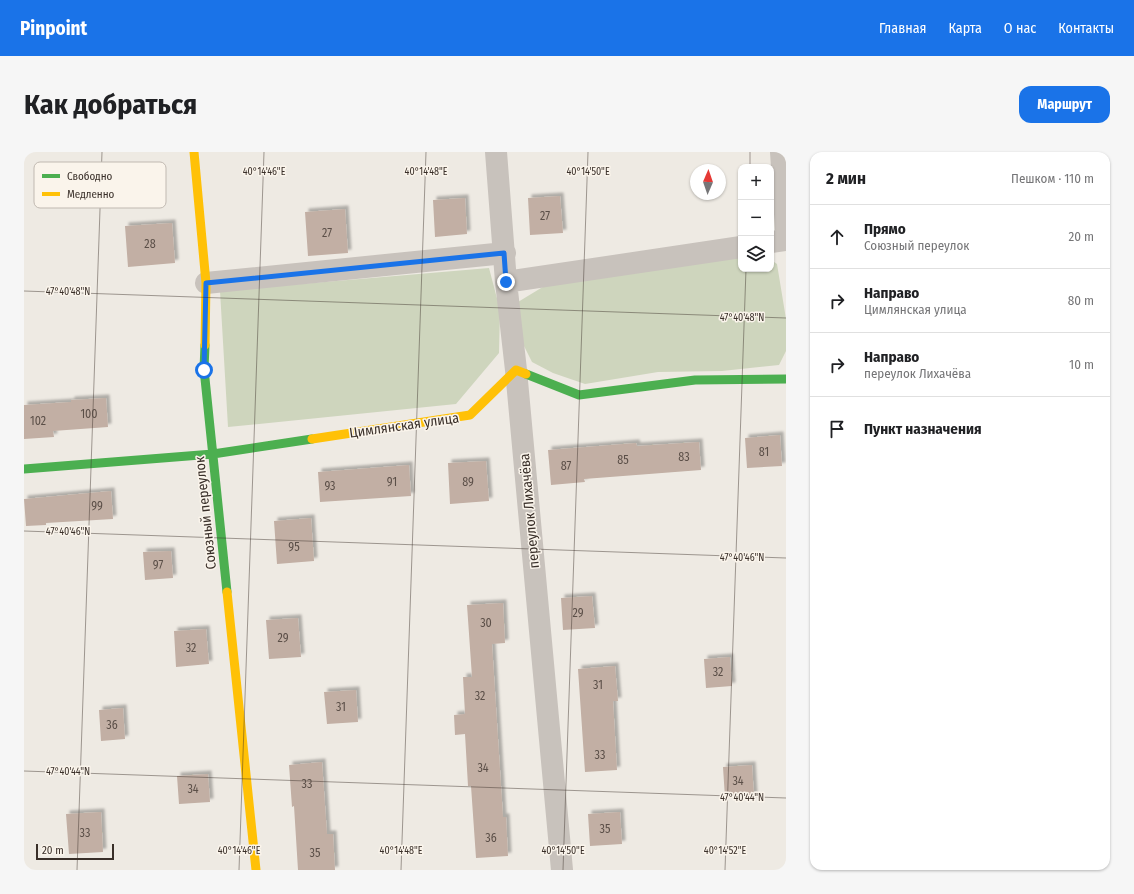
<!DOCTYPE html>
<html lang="ru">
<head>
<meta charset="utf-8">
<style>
  :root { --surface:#fff; --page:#f6f6f6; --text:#202124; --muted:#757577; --line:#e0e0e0; --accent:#1a73e8 }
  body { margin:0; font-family:"Fira Sans Condensed",sans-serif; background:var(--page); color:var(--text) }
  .controls { position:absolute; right:12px; top:12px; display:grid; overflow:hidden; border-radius:8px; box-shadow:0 1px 3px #0004 }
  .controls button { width:36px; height:36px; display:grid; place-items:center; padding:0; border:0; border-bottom:1px solid var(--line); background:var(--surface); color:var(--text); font:20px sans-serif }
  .compass { position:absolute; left:666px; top:12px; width:36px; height:36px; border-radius:50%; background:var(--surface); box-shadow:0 1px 3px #0004; rotate:2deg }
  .scale { position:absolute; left:12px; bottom:10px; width:78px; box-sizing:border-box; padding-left:4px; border:2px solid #392f29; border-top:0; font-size:11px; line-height:14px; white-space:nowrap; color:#392f29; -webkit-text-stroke:3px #faf4eb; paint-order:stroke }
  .stop { position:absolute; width:12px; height:12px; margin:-9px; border:3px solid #1a73e8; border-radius:50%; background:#fff }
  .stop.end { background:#1a73e8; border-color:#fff; box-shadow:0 1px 4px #0008 }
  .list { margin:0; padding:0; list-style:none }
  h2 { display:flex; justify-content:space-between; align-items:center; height:52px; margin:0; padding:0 16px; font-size:17px }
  h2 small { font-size:13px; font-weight:400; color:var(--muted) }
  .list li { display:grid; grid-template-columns:26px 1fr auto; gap:12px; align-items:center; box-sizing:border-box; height:64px; padding:0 16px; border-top:1px solid var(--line) }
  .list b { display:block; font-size:15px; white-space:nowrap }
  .list p { margin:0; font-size:13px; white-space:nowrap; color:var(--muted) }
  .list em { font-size:13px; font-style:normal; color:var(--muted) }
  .icon { flex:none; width:22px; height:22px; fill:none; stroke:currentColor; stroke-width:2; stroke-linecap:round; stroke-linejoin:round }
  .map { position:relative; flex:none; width:762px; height:718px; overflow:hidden; border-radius:12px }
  header { display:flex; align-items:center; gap:24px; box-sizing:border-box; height:56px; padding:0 20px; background:var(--accent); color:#fff }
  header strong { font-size:19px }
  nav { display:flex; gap:22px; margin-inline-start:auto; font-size:14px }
  .intro { display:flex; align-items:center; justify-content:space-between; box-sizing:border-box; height:96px; padding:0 24px }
  h1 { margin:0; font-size:28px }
  .button { padding:10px 18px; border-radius:12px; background:var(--accent); color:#fff; font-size:14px; font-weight:700 }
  main { display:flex; gap:24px; padding:0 24px }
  aside { flex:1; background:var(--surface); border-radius:12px; box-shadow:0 1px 3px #0004 }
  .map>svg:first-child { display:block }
  .green { fill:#ced5bd }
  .building { fill:#c2afa4; filter:url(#shadow) }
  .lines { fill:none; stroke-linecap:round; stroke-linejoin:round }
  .street { stroke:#c8c2bc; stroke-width:22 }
  .fast { stroke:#4caf50; stroke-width:9 }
  .slow { stroke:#ffc107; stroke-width:9 }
  .route { stroke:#1a73e8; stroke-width:5 }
  .ticks { fill:none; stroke:#392f29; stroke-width:1; stroke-opacity:0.45 }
  .labels { text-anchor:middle; stroke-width:3; stroke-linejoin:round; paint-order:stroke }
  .number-label { font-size:12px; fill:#5b4f48 }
  .street-label { font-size:14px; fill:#392f29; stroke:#faf4eb }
  .key { fill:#faf4eb; stroke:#c0b9b1; stroke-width:1 }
  .key-label { font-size:11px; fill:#392f29 }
  .ticks-label { font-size:10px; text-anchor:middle; fill:#392f29; stroke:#faf4eb; stroke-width:3; stroke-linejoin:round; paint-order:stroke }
</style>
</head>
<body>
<header>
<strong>Pinpoint</strong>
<nav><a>Главная</a><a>Карта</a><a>О нас</a><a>Контакты</a></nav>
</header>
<div class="intro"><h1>Как добраться</h1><a class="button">Маршрут</a></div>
<main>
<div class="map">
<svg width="762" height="718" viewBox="0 0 762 718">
  <defs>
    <filter id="shadow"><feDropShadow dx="3.5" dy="-3.5" stdDeviation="1" flood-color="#0004"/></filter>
  </defs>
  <rect width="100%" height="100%" fill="#eeeae3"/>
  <path class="green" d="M717 105V117H747V108L753 112 762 167V199L755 213 698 219 634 220 561 232 529 221 508 210 498 190 494 150 522 133Z
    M465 116 476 158 475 201 432 252 204 275 196 139Z"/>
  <path class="building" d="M536 44 539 81 506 83 504 46Z
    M441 46 443 82 411 85 409 48Z
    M321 57 324 101 284 104 281 60Z
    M148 71 151 111 104 115 101 74Z
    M82 246 84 275 29 279 30 285 0 287V253L47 250V248Z
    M756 283 758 314 723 316 721 286Z
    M675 290 677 318 560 327 561 330 527 333 524 298 612 291 613 294Z
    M462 309 465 349 426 352 424 311Z
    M385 313 387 344 296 350 294 320Z
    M87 339 89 367 22 371V373L2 374 0 347Z
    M287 366 290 409 253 412 250 369Z
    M147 399 149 426 121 428 119 400Z
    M568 444 571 476 539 478 537 446Z
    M479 451 481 491 468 492 479 665H482L484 704 452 706 447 634H444L441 582 431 583 430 563 441 562 439 525H448L443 453Z
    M274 466 277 505 245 507 242 468Z
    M182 477 185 512 152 515 150 479Z
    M706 505 708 534 682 536 680 507Z
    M591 514 594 549H589L593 618 561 620 554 517Z
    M332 538 334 570 303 572 300 540Z
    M99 556 101 587 77 589 75 558Z
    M298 610 303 682H309L311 718H274L270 654 268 655 265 613Z
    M728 613 730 644 701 646 699 615Z
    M184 622 186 650 155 652 153 624Z
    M77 660 79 700 45 702 42 662Z
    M596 660 598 692 566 694 564 662Z"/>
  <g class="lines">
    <path class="street" d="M472 0 482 130 492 218 538 718
      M757 0 762 77
      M747 90 762 88
      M482 130 717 95
      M182 131 481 101"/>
    <path class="fast" d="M181 193 180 217 203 440
      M502 222 555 243 671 228 762 227
      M0 317 189 302 288 287"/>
    <path class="slow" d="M170 0 182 131 181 193
      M288 287 446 263 492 218 502 222
      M203 440 232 718"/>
  </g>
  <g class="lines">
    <path class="route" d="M180 218 182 131 480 101 482 130"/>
  </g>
  <path class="ticks" d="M726 15V0M0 139 762 166M0 379 762 406M0 619 762 646M53 718 78 0M215 718 240 0M377 718 402 0M539 718 564 0M701 718 722 117"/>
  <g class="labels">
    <g class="number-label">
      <text x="521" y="68">27</text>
      <text x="303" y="85">27</text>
      <text x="126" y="96">28</text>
      <text x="65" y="266">100</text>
      <text x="14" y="273">102</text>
      <text x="740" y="304">81</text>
      <text x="660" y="309">83</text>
      <text x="599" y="312">85</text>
      <text x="542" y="318">87</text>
      <text x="368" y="334">91</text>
      <text x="444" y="334">89</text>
      <text x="306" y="338">93</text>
      <text x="73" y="358">99</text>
      <text x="270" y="399">95</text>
      <text x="134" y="417">97</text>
      <text x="554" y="465">29</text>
      <text x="462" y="475">30</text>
      <text x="259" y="490">29</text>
      <text x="167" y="500">32</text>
      <text x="694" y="524">32</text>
      <text x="574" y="537">31</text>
      <text x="456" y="548">32</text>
      <text x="317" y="559">31</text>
      <text x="88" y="577">36</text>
      <text x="576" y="607">33</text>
      <text x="459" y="620">34</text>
      <text x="714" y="633">34</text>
      <text x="283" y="636">33</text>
      <text x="169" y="641">34</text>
      <text x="581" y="681">35</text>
      <text x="61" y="685">33</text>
      <text x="467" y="690">36</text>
      <text x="291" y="705">35</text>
    </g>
    <g class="street-label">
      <text transform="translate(380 273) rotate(-8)" y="5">Цимлянская улица</text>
      <text transform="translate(505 359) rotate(-95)" y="5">переулок Лихачёва</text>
      <text transform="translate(181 361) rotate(-96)" y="5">Союзный переулок</text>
    </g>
  </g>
  <rect x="10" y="10" width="132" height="46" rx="6" class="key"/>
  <rect x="18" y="22" width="18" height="4" fill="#4caf50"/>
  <rect x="18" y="40" width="18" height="4" fill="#ffc107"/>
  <g class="key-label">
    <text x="43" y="28">Свободно</text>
    <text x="43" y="46">Медленно</text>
  </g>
  <g class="ticks-label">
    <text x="240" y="23">40°14'46"E</text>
    <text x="402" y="23">40°14'48"E</text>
    <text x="564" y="23">40°14'50"E</text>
    <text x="44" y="143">47°40'48"N</text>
    <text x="718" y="169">47°40'48"N</text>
    <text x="44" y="383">47°40'46"N</text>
    <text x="718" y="409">47°40'46"N</text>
    <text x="44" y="623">47°40'44"N</text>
    <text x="718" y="649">47°40'44"N</text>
    <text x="215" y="702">40°14'46"E</text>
    <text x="377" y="702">40°14'48"E</text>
    <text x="539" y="702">40°14'50"E</text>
    <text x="701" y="702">40°14'52"E</text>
  </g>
</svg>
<div class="controls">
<button>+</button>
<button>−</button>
<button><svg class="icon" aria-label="layers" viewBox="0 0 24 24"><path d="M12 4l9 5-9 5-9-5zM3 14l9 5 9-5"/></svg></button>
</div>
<svg class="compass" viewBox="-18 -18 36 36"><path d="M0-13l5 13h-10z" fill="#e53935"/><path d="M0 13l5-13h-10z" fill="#757577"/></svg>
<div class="scale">20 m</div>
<div class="stop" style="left:180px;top:218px"></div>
<div class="stop end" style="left:482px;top:130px"></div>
</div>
<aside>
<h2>2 мин<small>Пешком · 110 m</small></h2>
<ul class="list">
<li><svg class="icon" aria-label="ahead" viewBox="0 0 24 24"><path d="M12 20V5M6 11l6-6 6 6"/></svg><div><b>Прямо</b><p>Союзный переулок</p></div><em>20 m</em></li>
<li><svg class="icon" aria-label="right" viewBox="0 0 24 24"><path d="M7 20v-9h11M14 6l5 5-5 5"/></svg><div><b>Направо</b><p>Цимлянская улица</p></div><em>80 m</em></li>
<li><svg class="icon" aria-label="right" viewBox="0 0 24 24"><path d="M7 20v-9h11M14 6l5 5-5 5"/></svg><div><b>Направо</b><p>переулок Лихачёва</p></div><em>10 m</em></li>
<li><svg class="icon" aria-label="arrive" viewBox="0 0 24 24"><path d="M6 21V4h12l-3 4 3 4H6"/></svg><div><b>Пункт назначения</b></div></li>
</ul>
</aside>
</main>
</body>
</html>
